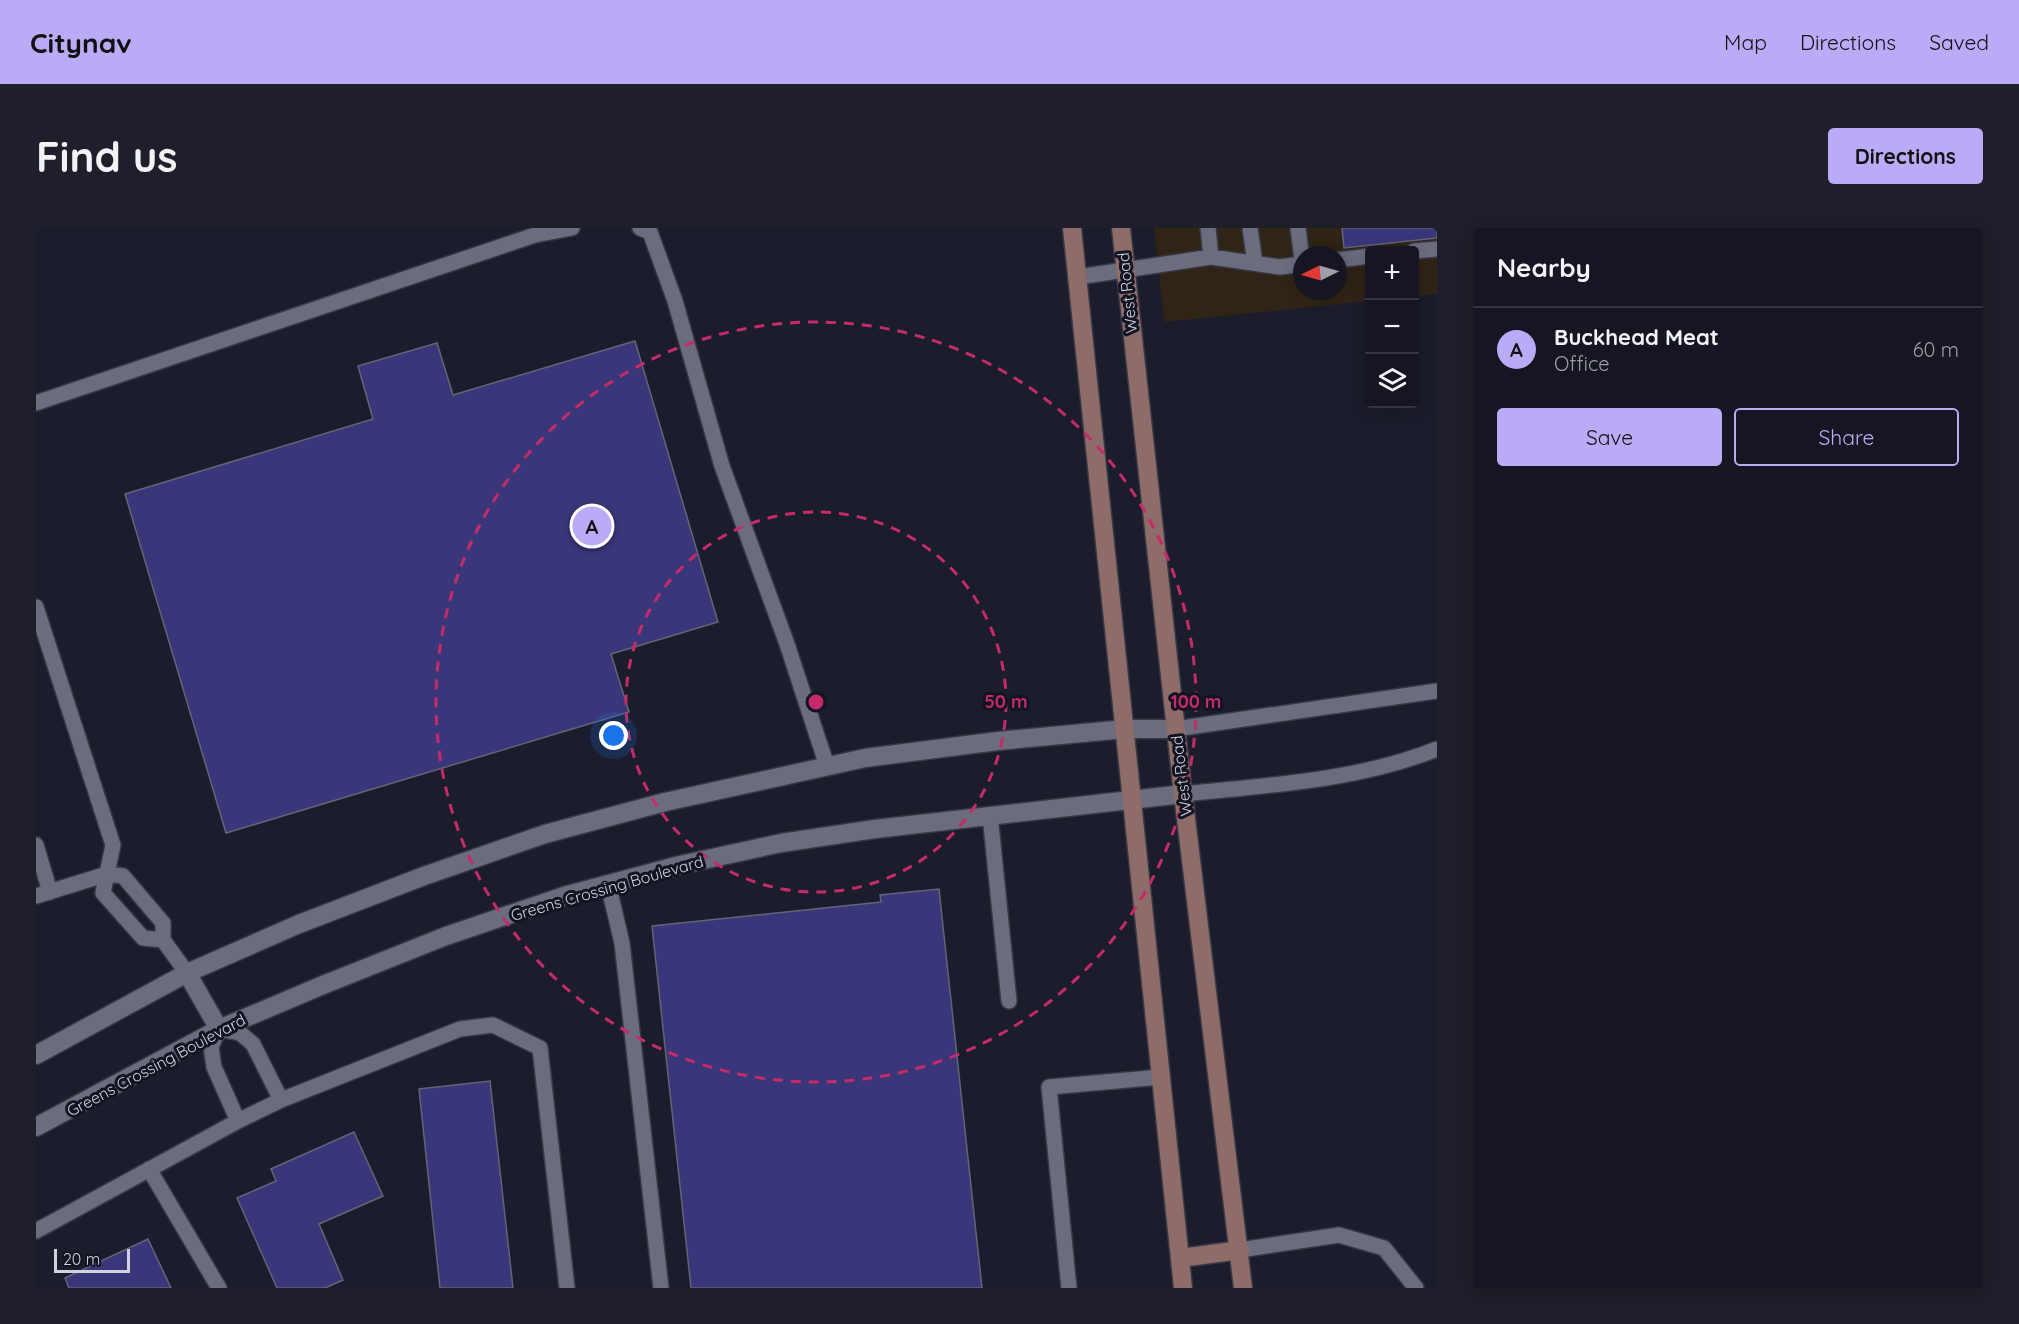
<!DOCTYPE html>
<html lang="en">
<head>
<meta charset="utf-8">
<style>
  :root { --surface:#151621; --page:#1e1f2a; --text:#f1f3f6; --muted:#9d9fa5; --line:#34353f; --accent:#bbaaf6 }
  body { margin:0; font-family:Quicksand,sans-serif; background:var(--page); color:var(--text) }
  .controls { position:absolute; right:18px; top:18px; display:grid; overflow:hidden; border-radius:6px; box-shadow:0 3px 15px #0003 }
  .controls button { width:54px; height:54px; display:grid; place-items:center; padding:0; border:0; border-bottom:2px solid var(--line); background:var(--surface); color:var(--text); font:30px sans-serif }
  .compass { position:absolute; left:1257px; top:18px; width:54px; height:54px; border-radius:50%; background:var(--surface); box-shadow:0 3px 15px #0003; rotate:265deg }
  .scale { position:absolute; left:18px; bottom:15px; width:76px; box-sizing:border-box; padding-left:6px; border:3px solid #d1d2dc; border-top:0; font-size:16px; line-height:21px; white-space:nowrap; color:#d1d2dc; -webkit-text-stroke:4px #131422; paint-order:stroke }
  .you { position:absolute; left:578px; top:508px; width:21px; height:21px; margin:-15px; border:4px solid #fff; border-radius:50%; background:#1a73e8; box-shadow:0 0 0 9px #1a73e833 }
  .badge { display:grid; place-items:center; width:39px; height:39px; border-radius:50%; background:var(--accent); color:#111; font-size:20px; font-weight:700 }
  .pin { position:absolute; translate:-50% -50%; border:3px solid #fff; box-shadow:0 2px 6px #0006 }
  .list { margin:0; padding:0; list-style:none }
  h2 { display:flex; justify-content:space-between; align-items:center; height:78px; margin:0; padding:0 24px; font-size:26px }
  h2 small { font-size:20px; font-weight:400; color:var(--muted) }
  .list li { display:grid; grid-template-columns:39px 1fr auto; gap:18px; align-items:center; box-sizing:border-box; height:84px; padding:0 24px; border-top:2px solid var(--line) }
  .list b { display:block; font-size:22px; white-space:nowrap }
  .list p { margin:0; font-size:20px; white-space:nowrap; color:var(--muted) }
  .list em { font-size:20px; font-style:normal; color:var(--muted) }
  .actions { display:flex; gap:12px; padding:18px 24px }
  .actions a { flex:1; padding:14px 0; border:2px solid var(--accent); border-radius:6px; text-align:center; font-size:21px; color:var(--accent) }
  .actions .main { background:var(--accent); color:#111 }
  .icon { flex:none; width:33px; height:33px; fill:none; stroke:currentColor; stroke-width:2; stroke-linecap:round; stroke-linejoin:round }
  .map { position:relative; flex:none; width:1401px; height:1060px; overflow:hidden; border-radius:6px }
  header { display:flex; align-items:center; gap:36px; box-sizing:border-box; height:84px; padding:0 30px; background:var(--accent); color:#111 }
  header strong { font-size:28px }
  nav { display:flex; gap:33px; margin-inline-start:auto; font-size:21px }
  .intro { display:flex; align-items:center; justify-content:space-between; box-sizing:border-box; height:144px; padding:0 36px }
  h1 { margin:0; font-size:42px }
  .button { padding:15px 27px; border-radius:6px; background:var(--accent); color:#111; font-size:21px; font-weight:700 }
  main { display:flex; gap:36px; padding:0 36px }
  aside { flex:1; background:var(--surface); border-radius:6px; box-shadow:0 3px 15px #0003 }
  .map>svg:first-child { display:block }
  .commercial { fill:#2f2415; fill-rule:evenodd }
  .building { fill:#39377a; stroke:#636476; stroke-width:1.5 }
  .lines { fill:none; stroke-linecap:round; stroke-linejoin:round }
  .lane-casing { stroke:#373844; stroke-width:18 }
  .street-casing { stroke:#373844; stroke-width:21 }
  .secondary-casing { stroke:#373844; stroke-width:21 }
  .lane { stroke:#6b6c7e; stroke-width:15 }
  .street { stroke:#6b6c7e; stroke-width:18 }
  .secondary { stroke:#8e6c6a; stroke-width:18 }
  .ring { fill:none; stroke:#c42b68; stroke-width:3; stroke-dasharray:10 8 }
  .labels { text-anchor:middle; stroke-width:6; stroke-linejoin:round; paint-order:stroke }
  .street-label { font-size:16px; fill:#d1d2dc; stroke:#131422 }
  .centre { fill:#c42b68; stroke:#131422; stroke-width:3 }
  .ring-label { font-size:18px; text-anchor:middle; font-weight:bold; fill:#c42b68; stroke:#131422; stroke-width:6; stroke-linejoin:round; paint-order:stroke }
</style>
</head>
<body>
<header>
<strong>Citynav</strong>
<nav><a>Map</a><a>Directions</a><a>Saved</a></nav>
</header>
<div class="intro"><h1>Find us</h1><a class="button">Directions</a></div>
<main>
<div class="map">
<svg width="1401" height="1060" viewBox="0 0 1401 1060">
  <rect width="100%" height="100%" fill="#1c1d2c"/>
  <path class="commercial" d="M1118 0H1401V66L1379 68 1378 22H1334L1333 73 1128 94ZM1266 27H1302V63H1266Z"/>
  <path class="building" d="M1306 0H1401V10L1308 20Z
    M599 113 682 394 575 426 593 484 190 605 89 266 337 191 322 138 401 115 417 167Z
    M903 661 946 1060H655L616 698 845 674 844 667Z
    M454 853 477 1060H404L383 861Z
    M318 904 347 968 283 996 307 1052 289 1060H241L201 970 240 953 235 941Z
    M112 1011 135 1060H33L29 1050Z"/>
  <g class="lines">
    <defs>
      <path id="lane" d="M604 0 614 4 639 73 686 238 751 416 791 538
        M1172 0 1175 29
        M1214 0 1219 35
        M1262 0 1266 32
        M1378 23 1401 21
        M1302 32 1334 28
        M1042 49 1175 29 1244 39 1266 36
        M0 175 499 7 536 0
        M0 379 77 617 67 665 107 710 127 712
        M1139 501 1401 463
        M1147 566C1232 557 1321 553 1401 521
        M954 587 973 773
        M0 617 14 664
        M572 656 586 715 625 1060
        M0 668 71 646 87 648 127 695V712L151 745
        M202 893 178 839 175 819 183 801 204 805 217 816 245 872
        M113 941 183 1060
        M0 1003 202 893 245 872 424 801 457 797 504 820 531 1060
        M1204 1022 1303 1007 1348 1020 1380 1060
        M1033 1060 1013 859 1125 849"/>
      <path id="street" d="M151 745 183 801
        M0 827 151 745 263 696 388 648 509 606 629 574 829 530 962 513 1089 501H1139
        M0 899 183 801 287 757 410 708 528 668 644 637 745 615 839 601 1147 566"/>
      <path id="secondary" d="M1036 0 1147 1060
        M1085 0 1147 566 1207 1060
        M1145 1030 1204 1022"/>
    </defs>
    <use href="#lane" class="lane-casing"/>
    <use href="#street" class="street-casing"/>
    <use href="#secondary" class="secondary-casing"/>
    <use href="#lane" class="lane"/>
    <use href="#street" class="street"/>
    <use href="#secondary" class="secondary"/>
  </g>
  <g class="ring">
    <circle cx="780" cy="474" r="190"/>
    <circle cx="780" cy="474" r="380"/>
  </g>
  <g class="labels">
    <g class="street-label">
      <text transform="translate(1091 65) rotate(-96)" y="6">West Road</text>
      <text transform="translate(1145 548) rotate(-97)" y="6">West Road</text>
      <text transform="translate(571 660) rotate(-16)" y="6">Greens Crossing Boulevard</text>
      <text transform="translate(120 837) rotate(-28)" y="6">Greens Crossing Boulevard</text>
    </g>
  </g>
  <circle cx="780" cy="474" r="9" class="centre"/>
  <g class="ring-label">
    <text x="970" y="480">50 m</text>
    <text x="1160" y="480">100 m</text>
  </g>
</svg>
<div class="controls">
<button>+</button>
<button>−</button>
<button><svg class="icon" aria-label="layers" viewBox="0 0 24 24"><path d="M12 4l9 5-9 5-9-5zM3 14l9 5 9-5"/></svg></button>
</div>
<svg class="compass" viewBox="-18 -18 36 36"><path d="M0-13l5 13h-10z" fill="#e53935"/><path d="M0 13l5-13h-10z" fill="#9d9fa5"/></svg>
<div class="scale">20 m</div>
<div class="you"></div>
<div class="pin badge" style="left:556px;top:298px">A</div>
</div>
<aside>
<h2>Nearby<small></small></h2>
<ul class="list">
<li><span class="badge">A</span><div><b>Buckhead Meat</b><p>Office</p></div><em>60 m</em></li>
</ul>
<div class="actions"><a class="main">Save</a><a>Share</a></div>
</aside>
</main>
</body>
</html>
